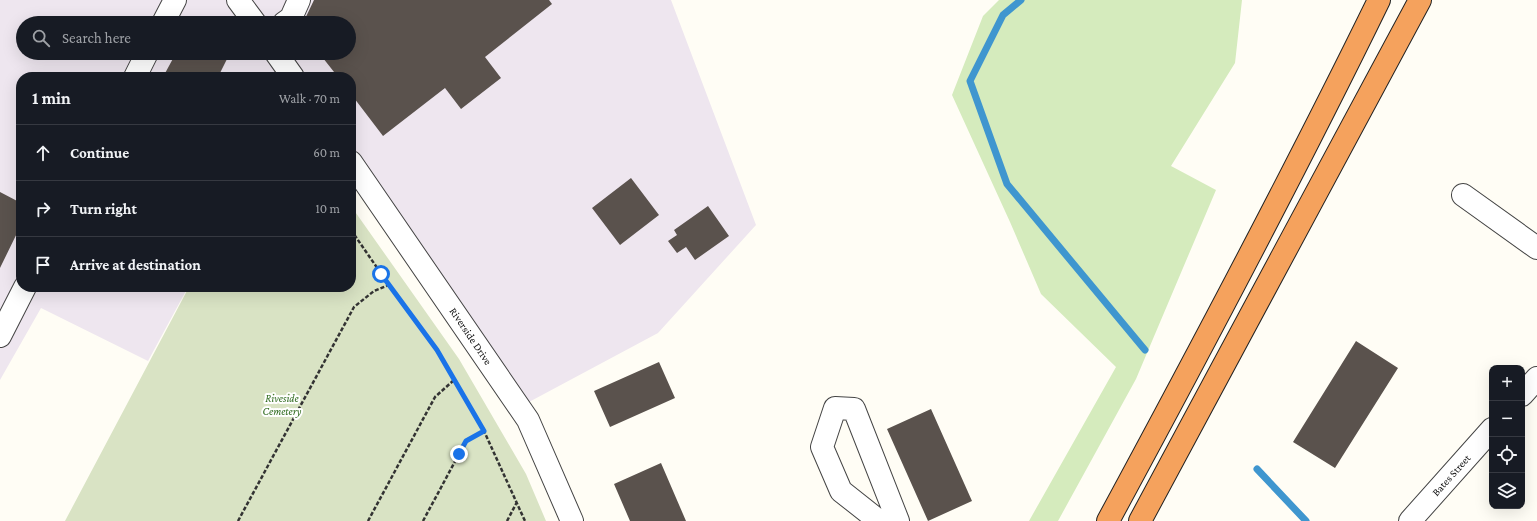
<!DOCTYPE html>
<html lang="en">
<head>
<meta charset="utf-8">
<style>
  :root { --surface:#171b24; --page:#20242c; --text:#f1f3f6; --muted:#9ea1a6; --line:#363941 }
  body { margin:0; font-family:"Crimson Pro",serif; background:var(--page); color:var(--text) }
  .controls { position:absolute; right:12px; bottom:12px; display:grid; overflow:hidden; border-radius:8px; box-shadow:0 4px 16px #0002 }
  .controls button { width:36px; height:36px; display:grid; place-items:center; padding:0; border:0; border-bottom:1px solid var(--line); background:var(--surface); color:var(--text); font:20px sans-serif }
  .stop { position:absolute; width:12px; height:12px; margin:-9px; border:3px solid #1a73e8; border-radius:50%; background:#fff }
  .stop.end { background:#1a73e8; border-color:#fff; box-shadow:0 1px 4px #0008 }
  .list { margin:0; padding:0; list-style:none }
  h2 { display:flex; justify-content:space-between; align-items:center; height:52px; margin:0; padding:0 16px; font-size:17px }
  h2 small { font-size:13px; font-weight:400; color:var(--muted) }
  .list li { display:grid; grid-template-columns:26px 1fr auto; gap:12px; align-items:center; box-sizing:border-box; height:56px; padding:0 16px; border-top:1px solid var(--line) }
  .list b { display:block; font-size:15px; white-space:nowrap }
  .list em { font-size:13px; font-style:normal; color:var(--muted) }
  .icon { flex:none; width:22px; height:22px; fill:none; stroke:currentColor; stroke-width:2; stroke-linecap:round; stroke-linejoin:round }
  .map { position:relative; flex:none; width:1537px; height:521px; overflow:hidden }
  .search { position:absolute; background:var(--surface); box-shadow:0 4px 16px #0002; left:16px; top:16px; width:340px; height:44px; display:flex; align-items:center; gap:10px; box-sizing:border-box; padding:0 14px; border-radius:22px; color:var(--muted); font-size:15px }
  .panel { position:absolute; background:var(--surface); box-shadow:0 4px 16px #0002; left:16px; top:72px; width:340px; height:220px; border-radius:16px }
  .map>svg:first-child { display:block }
  .industrial { fill:#eee6ef; fill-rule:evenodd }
  .green { fill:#d5ebbd }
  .cemetery { fill:#d9e3c4 }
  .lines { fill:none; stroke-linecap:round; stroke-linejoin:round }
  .stream { stroke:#3f96cf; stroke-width:7 }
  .building { fill:#5a524d }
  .minor-casing { stroke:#444; stroke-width:24 }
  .highway-casing { stroke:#222; stroke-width:24 }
  .path { stroke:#333; stroke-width:2.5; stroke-dasharray:4 2; stroke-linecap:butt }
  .minor { stroke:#fff; stroke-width:22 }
  .highway { stroke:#f5a25d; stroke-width:22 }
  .route { stroke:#1a73e8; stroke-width:5 }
  .labels { text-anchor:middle; stroke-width:4; stroke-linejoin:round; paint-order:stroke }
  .street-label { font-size:11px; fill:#111; stroke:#fff }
  .park-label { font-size:11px; font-style:italic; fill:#2f6b1f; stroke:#fff }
</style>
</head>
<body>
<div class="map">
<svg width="1537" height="521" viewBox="0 0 1537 521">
  <rect width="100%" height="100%" fill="#fffdf5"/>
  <path class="industrial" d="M0 0H671L756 225 658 333 529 402 351 144V77H21V287H188L148 361 41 308 0 380ZM23 23H349V53H23Z"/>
  <path class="green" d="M999 0H1242L1235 63 1171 166 1216 190 1136 379 1058 521H1029L1116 367 1041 294 1010 222 952 95 983 16Z"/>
  <path class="cemetery" d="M351 206 459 359 526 474 546 521H65L189 287H351Z"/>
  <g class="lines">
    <path class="stream" d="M1021 0 1003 15 970 81 1007 184 1145 350
      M1257 469 1306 521"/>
  </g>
  <path class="building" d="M314 0H549L552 4 485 57 501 78 461 109 445 88 383 136 351 94V77H338L319 53H349V23H303Z
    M204 19 211 23H202Z
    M176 53 185 55 186 53H230L220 73 226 77H163Z
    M631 178 659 215 620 245 592 208Z
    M0 192 21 203V225L0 268Z
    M708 206 729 236 695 260 686 247 677 253 668 241 677 235 674 230Z
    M1356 341 1398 368 1335 468 1293 442Z
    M659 362 675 398 610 427 594 391Z
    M931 409 972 501 928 521 887 429Z
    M661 463 686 521H630L614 484Z"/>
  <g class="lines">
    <defs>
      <path id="minor" d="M238 0 255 23
        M163 23 175 0
        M284 23 291 18 299 0
        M276 53 293 77
        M135 77 147 53
        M351 162 528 420 572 521
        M1463 195 1537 248
        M0 336 25 287
        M1522 395 1537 378
        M879 521 841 491 822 447 835 408 854 409 898 521
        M1410 521 1492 429"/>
      <path id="highway" d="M1108 521C1201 349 1293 176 1379 0
        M1140 521 1420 0"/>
    </defs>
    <use href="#minor" class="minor-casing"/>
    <use href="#highway" class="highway-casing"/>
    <path class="path" d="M351 230 389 285 437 350 484 431 525 521
      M238 521 354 307 374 291 389 285
      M368 521 435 397 454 380
      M423 521 466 441 484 431
      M507 521 517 502"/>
    <use href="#minor" class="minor"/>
    <use href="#highway" class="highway"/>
  </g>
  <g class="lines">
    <path class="route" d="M381 274 437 350 484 431 466 441 459 454"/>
  </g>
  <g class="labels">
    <g class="street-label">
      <text transform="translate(471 336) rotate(56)" y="4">Riverside Drive</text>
      <text transform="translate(1451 475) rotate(-48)" y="4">Bates Street</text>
    </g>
    <g class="park-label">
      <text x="282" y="402">Riveside<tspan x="282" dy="13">Cemetery</tspan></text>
    </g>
  </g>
</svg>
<div class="controls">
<button>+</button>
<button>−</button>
<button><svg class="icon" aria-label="locate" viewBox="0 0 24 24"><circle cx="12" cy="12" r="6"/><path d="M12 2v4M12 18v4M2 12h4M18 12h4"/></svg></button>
<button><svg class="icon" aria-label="layers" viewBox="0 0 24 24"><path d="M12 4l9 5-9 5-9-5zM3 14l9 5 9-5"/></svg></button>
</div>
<div class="stop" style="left:381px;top:274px"></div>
<div class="stop end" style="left:459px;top:454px"></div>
<div class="search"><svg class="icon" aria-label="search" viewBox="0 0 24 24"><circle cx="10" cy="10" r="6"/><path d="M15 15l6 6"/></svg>Search here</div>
<section class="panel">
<h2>1 min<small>Walk · 70 m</small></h2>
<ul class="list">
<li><svg class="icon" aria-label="ahead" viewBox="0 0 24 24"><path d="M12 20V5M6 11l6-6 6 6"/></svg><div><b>Continue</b></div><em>60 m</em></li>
<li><svg class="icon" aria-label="right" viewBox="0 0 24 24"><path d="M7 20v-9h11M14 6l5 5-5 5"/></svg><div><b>Turn right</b></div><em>10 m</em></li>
<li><svg class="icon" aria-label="arrive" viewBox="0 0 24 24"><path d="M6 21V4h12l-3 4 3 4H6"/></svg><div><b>Arrive at destination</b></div></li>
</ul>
</section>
</div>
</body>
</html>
